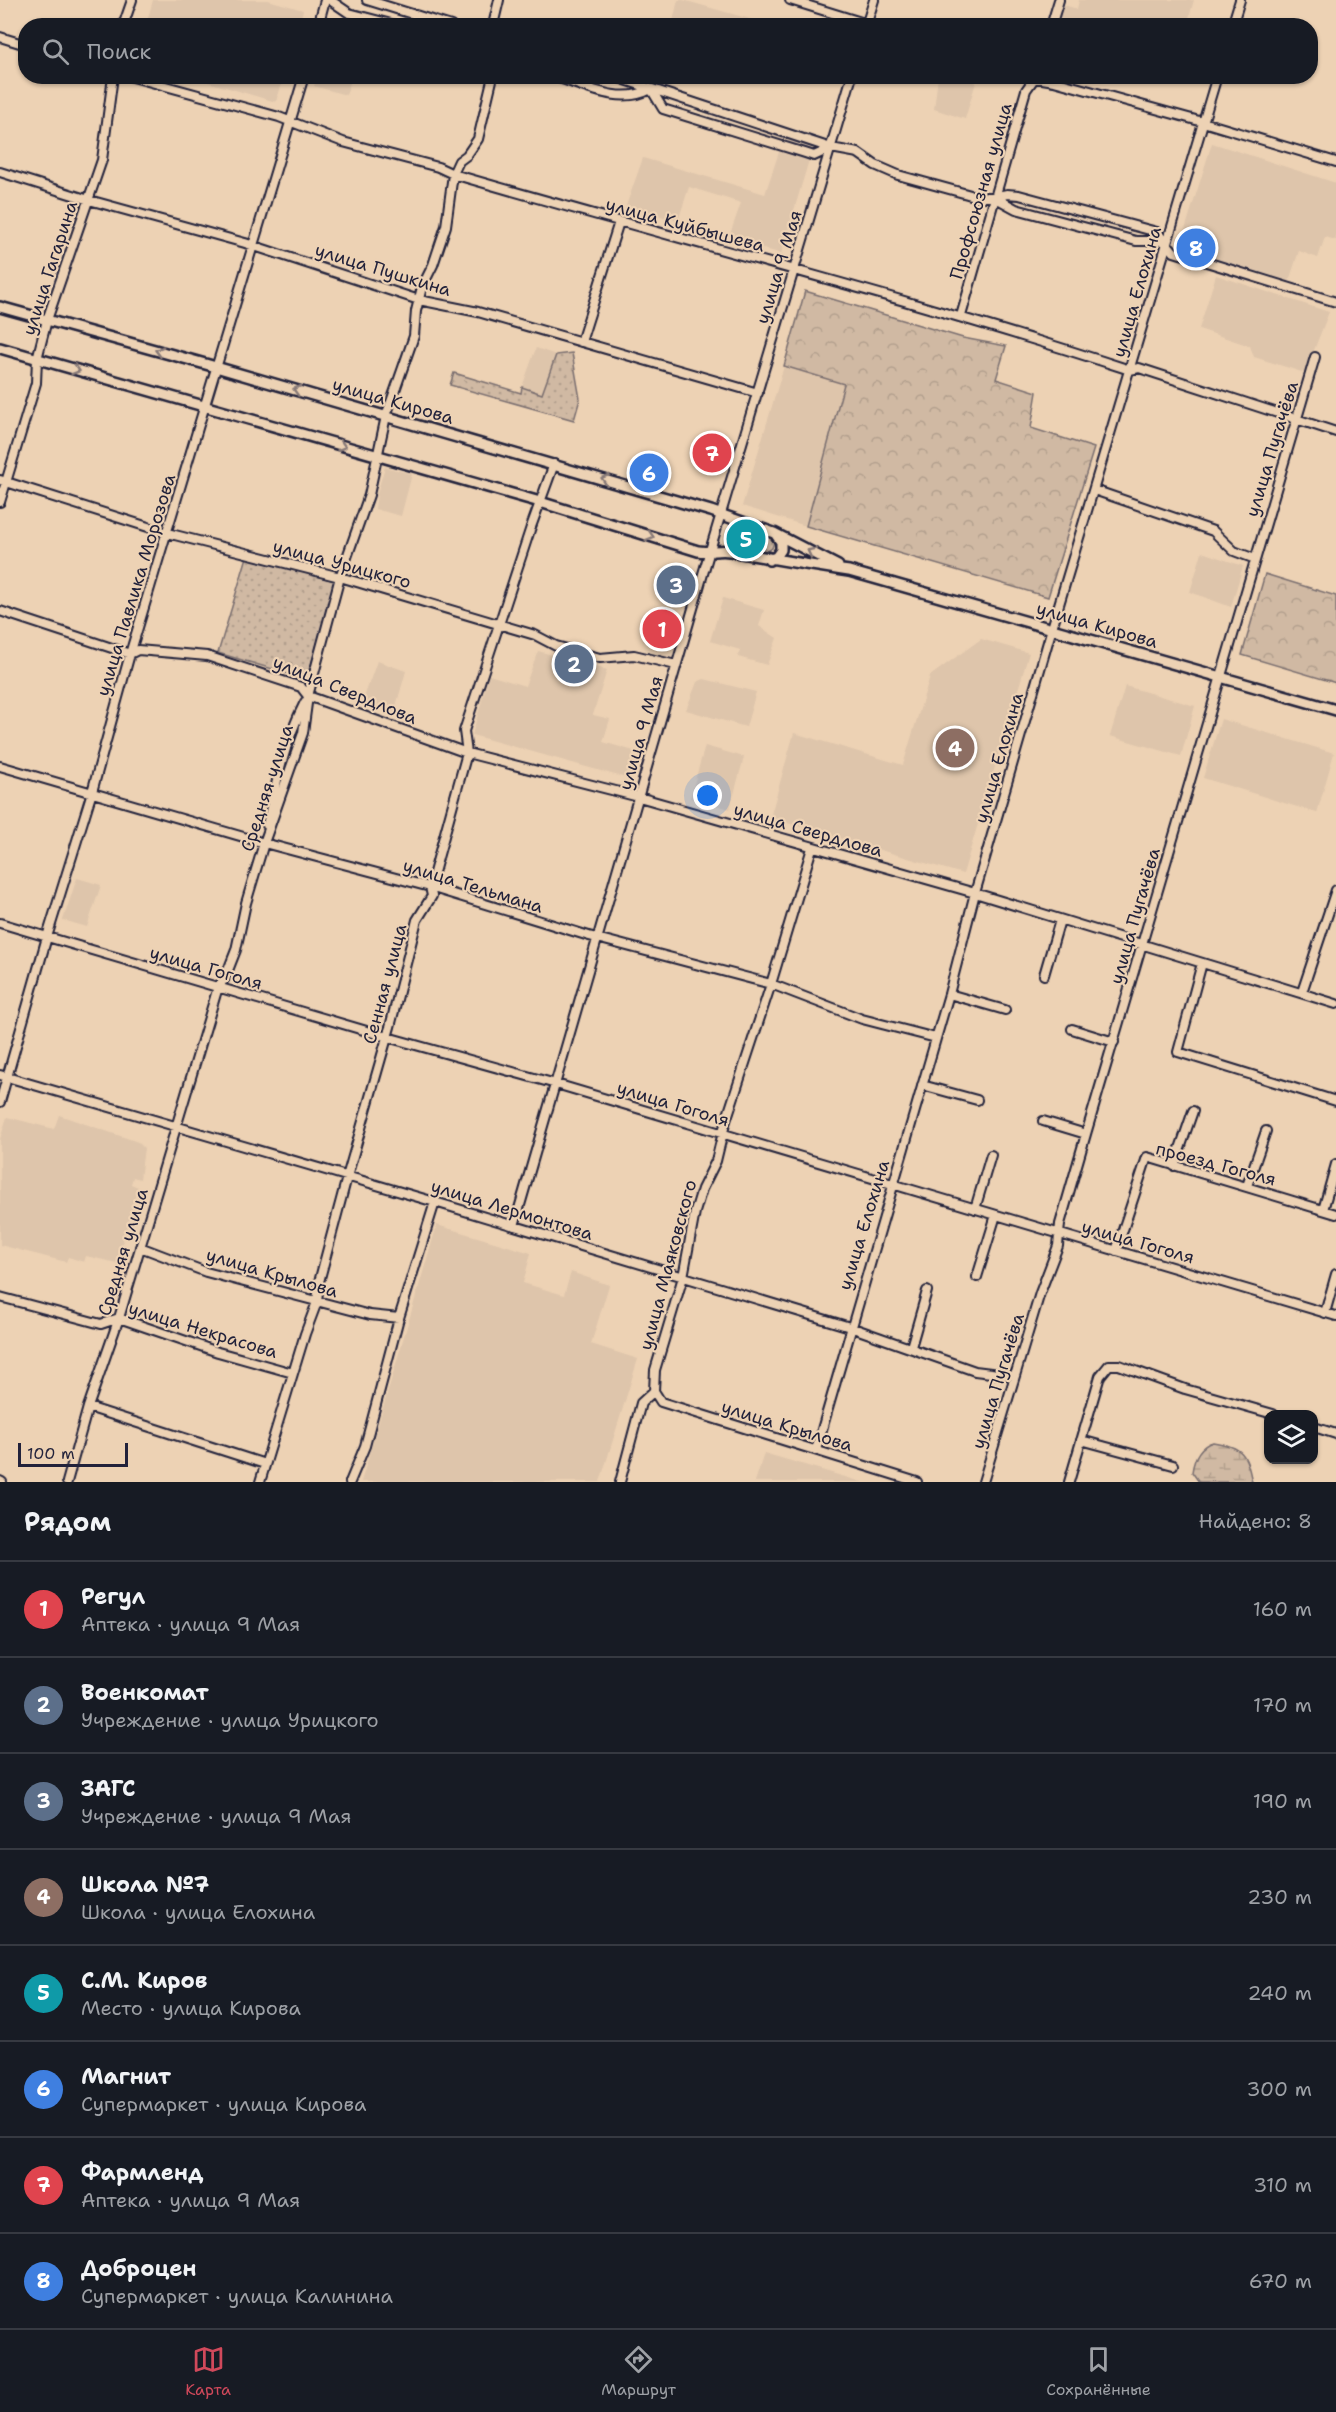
<!DOCTYPE html>
<html lang="ru">
<head>
<meta charset="utf-8">
<style>
  :root { --surface:#171b24; --page:#242831; --text:#f1f3f6; --muted:#9ea1a6; --line:#363941; --accent:#d1495b }
  body { margin:0; font-family:"Shantell Sans",sans-serif; background:var(--page); color:var(--text) }
  .controls { position:absolute; right:18px; bottom:18px; display:grid; overflow:hidden; border-radius:12px; box-shadow:0 2px 4px #0004 }
  .controls button { width:54px; height:54px; display:grid; place-items:center; padding:0; border:0; border-bottom:2px solid var(--line); background:var(--surface); color:var(--text); font:30px sans-serif }
  .scale { position:absolute; left:18px; bottom:15px; width:110px; box-sizing:border-box; padding-left:6px; border:3px solid #22223b; border-top:0; font-size:16px; line-height:21px; white-space:nowrap; color:#22223b; -webkit-text-stroke:4px #edd2b4; paint-order:stroke }
  .you { position:absolute; left:708px; top:796px; width:21px; height:21px; margin:-15px; border:4px solid #fff; border-radius:50%; background:#1a73e8; box-shadow:0 0 0 9px #1a73e833 }
  .badge { display:grid; place-items:center; width:39px; height:39px; border-radius:50%; background:var(--accent); color:#fff; font-size:20px; font-weight:700 }
  .pin { position:absolute; translate:-50% -50%; border:3px solid #fff; box-shadow:0 2px 6px #0006 }
  .list { margin:0; padding:0; list-style:none }
  h2 { display:flex; justify-content:space-between; align-items:center; height:78px; margin:0; padding:0 24px; font-size:26px }
  h2 small { font-size:20px; font-weight:400; color:var(--muted) }
  .list li { display:grid; grid-template-columns:39px 1fr auto; gap:18px; align-items:center; box-sizing:border-box; height:96px; padding:0 24px; border-top:2px solid var(--line) }
  .list b { display:block; font-size:22px; white-space:nowrap }
  .list p { margin:0; font-size:20px; white-space:nowrap; color:var(--muted) }
  .list em { font-size:20px; font-style:normal; color:var(--muted) }
  .icon { flex:none; width:33px; height:33px; fill:none; stroke:currentColor; stroke-width:2; stroke-linecap:round; stroke-linejoin:round }
  .map { position:relative; flex:none; width:1336px; height:1482px; overflow:hidden }
  .search { position:absolute; background:var(--surface); box-shadow:0 2px 4px #0004; left:18px; right:18px; top:18px; height:66px; display:flex; align-items:center; gap:15px; box-sizing:border-box; padding:0 21px; border-radius:24px; color:var(--muted); font-size:22px }
  .sheet { height:846px; background:var(--surface) }
  nav { display:flex; justify-content:space-around; align-items:center; box-sizing:border-box; height:84px; border-top:2px solid var(--line); background:var(--surface); font-size:16px; color:var(--muted) }
  nav a { display:grid; justify-items:center; gap:3px }
  nav .on { color:var(--accent) }
  .map>svg:first-child { display:block }
  .built { fill:#dec5ab }
  .grass { fill:url(#grass-dots); stroke:#796e6f; stroke-width:1.5 }
  .wetland { fill:url(#wetland-marsh); stroke:#796e6f; stroke-width:1.5 }
  .park { fill:url(#park-crowns); stroke:#796e6f; stroke-width:1.5 }
  .lines { fill:none; stroke-linecap:round; stroke-linejoin:round }
  .minor-casing { stroke:#22223b; stroke-width:12 }
  .major-casing { stroke:#22223b; stroke-width:14 }
  .minor { stroke:#edd2b4; stroke-width:8 }
  .major { stroke:#edd2b4; stroke-width:9 }
  .oneway { stroke:#887a78 }
  .labels { text-anchor:middle; stroke-width:4.5; stroke-linejoin:round; paint-order:stroke }
  .street-label { font-size:18px; fill:#22223b; stroke:#edd2b4 }
</style>
</head>
<body>
<div class="map">
<svg width="1336" height="1482" viewBox="0 0 1336 1482">
  <defs>
    <pattern id="grass-dots" width="8" height="8" patternUnits="userSpaceOnUse" patternTransform="scale(1.5)"><rect width="8" height="8" fill="#d0b9a3"/><path d="M2 2h.1M6 6h.1" fill="none" stroke="#b29f8d" stroke-width="1.8" stroke-linecap="round"/></pattern>
    <pattern id="wetland-marsh" width="20" height="14" patternUnits="userSpaceOnUse" patternTransform="scale(1.5)"><rect width="20" height="14" fill="#d0b9a3"/><path d="M1 5h8M5 5V1M11 12h8M15 12V8" fill="none" stroke="#b29f8d"/></pattern>
    <pattern id="park-crowns" width="20" height="18" patternUnits="userSpaceOnUse" patternTransform="scale(1.5)"><rect width="20" height="18" fill="#d0b9a3"/><path d="M2 6a3 3 0 1 1 6 0M12 15a3 3 0 1 1 6 0" fill="none" stroke="#b29f8d"/></pattern>
  </defs>
  <rect width="100%" height="100%" fill="#edd2b4"/>
  <filter id="ink" filterUnits="userSpaceOnUse"><feTurbulence type="fractalNoise" baseFrequency=".0167" numOctaves="2"/><feDisplacementMap in="SourceGraphic" scale="12" xChannelSelector="R" yChannelSelector="G"/><feConvolveMatrix kernelMatrix="1 2 1 2 8 2 1 2 1" color-interpolation-filters="sRGB"/></filter>
  <g filter="url(#ink)">
    <path class="built" d="M153 0H268L303 10 299 25H146Z
      M678 0H683L764 23 763 26 672 25Z
      M1079 0H1194L1187 25H1057L1064 5 1077 9Z
      M191 77H284L276 102Z
      M317 77V76L352 77 346 95 314 86Z
      M938 77H956L976 82 965 119 934 109Z
      M1212 143 1336 183V240L1325 237 1318 258 1299 251 1288 284 1179 249Z
      M779 152 809 160 781 254 729 237 741 203 689 187 678 221 626 206 643 158 765 194Z
      M1216 275 1329 312 1305 373 1254 357 1250 346 1199 329Z
      M536 348 556 355 542 394 522 387Z
      M784 366 844 384 806 526 742 506Z
      M385 467 412 474 401 516 375 509 377 493Z
      M1202 552 1243 566 1231 607 1190 592Z
      M723 598 764 610 759 626 777 638 767 665 738 657 740 650 710 641Z
      M981 639 1029 653 963 874 770 818 794 733 903 765 930 676Z
      M538 651 607 670 593 715 610 719 603 742 634 751 626 778 472 735 489 675 525 686Z
      M377 661 406 671 394 713 362 703Z
      M704 679 756 692 746 727 686 710 697 682Z
      M1125 686 1195 706 1181 756 1110 736Z
      M1221 719 1334 753 1317 813 1203 778Z
      M705 746 744 757 730 809 690 798Z
      M77 878 101 885 87 927 63 920Z
      M59 1115 138 1142 144 1148 140 1179 133 1177 131 1184 138 1187 117 1263 86 1256 84 1262 68 1257 66 1262 0 1245V1139L7 1117 54 1129Z
      M437 1225 531 1253 523 1283 564 1295 571 1272 609 1285 591 1344 638 1359 600 1482H361Z
      M764 1453 862 1482H755Z"/>
    <path class="grass" d="M572 353 580 399 574 420 450 385 454 373 521 393 522 387 542 394 556 355Z
      M733 528 770 538 774 542 772 548 766 552 733 543 727 537 729 531Z
      M247 557 335 581 307 679 218 653Z"/>
    <path class="wetland" d="M1213 1442C1243 1447 1246 1453 1252 1482H1199L1192 1472C1194 1458 1199 1446 1213 1442Z"/>
    <path class="park" d="M805 291 963 338 1006 346 996 379 1037 392 1031 428 1094 448 1048 597 806 526 844 384 784 366Z
      M1265 574 1336 596V683L1242 655Z"/>
    <g class="lines">
      <defs>
        <path id="minor" d="M330 0 349 13 399 26
          M367 0 451 26
          M790 0 874 26
          M123 26 132 0
          M318 26 325 0
          M496 26 494 21 499 0
          M866 26 874 0
          M1051 26 1059 0
          M1232 26 1240 0
          M0 37 26 45
          M129 76 279 117 343 142 438 167 453 174C679 240 907 297 1130 370L1139 368 1336 432
          M553 76C585 86 620 106 651 89L663 109 805 153 814 156 831 148 858 153 875 165 898 175 978 197H994L1016 209 1136 241H1166
          M613 76 831 148
          M1025 76 1054 81 1203 122 1336 162
          M0 172 89 200 245 243 419 300 478 312 758 393
          M994 197 1007 194 1019 195 1157 232 1174 252 1336 302
          M961 316 1026 90 1036 76
          M581 342 619 222
          M0 480 167 533 340 577 535 635 556 646 600 658 634 655 676 665
          M1094 490 1213 531 1234 551 1255 559
          M0 502 36 383 37 359 47 320 102 160 113 76
          M0 611 130 654 138 650 207 656 301 687 308 696 467 753 639 797 975 893 1336 1004
          M0 766 264 843 430 887 589 936 771 984 862 1019 936 1038
          M267 825C276 782 285 741 305 702
          M0 923 387 1037 556 1084 1336 1316
          M1202 963 1178 1052 1336 1101
          M1044 975 1060 920
          M1302 992 1336 890
          M949 994 1005 1010
          M1072 1029 1114 1042
          M0 1075 435 1202 850 1327 975 1371 1015 1376
          M922 1085 977 1100
          M0 1102 47 937 92 792 130 654 304 76
          M1043 1121 1086 1134
          M1174 1166 1193 1111
          M1247 1186 1266 1131
          M975 1209 991 1155
          M1323 1210 1336 1164
          M514 1226 705 567 852 76
          M140 1247 206 1272 370 1315 399 1318
          M1116 1251 1147 1157 1336 1214
          M977 1277 996 1215
          M0 1297 101 1324 119 1318 218 1352 293 1373
          M1325 1313 1336 1274
          M911 1347 927 1291
          M654 1391 661 1402 917 1482
          M88 1407 265 1464
          M1314 1427 1336 1434
          M1081 1440 1173 1465
          M816 1450 949 994 975 893 1052 628 1217 76
          M0 1481 2 1482
          M67 1482 88 1407 119 1318 218 987 225 978 236 950 246 903 264 843 303 733 308 696 340 577 369 495 386 416 414 336 416 311 422 287 433 265 446 226 453 174 459 161 467 155 478 139 493 76
          M260 1482 305 1334 317 1302 319 1282 347 1177 390 1027 417 920 432 896 430 887 467 753 464 731 531 527 554 464
          M350 1482 365 1446 399 1318 435 1202
          M620 1482 641 1403 654 1391 655 1370 683 1277 695 1212 702 1189 716 1161 725 1124 771 984 812 848
          M983 1482 1040 1293 1058 1246 1060 1224 1086 1134 1315 357
          M1069 1482 1100 1376 1109 1365H1119L1185 1389 1273 1414"/>
        <path id="major" d="M0 307 209 365 711 511 774 533 838 566
          M0 348 540 502 698 551C709 553 719 549 730 551 769 558 809 565 849 571L1336 710
          M769 560 776 557 781 550V542L776 535"/>
      </defs>
      <use href="#minor" class="minor-casing"/>
      <use href="#major" class="major-casing"/>
      <use href="#minor" class="minor"/>
      <use href="#major" class="major"/>
    </g>
    <defs><path id="oneway-chevron" d="M-2-3.5L2.5 0L-2 3.5" fill="none" stroke-width="1.6" stroke-linecap="round" stroke-linejoin="round" transform="scale(1.5)"/></defs>
    <g class="oneway">
      <use href="#oneway-chevron" transform="translate(159 351) rotate(-165)"/>
      <use href="#oneway-chevron" transform="translate(76 370) rotate(16)"/>
      <use href="#oneway-chevron" transform="translate(297 390) rotate(-164)"/>
      <use href="#oneway-chevron" transform="translate(342 446) rotate(16)"/>
      <use href="#oneway-chevron" transform="translate(605 479) rotate(-163)"/>
      <use href="#oneway-chevron" transform="translate(650 536) rotate(17)"/>
      <use href="#oneway-chevron" transform="translate(811 552) rotate(-153)"/>
    </g>
  </g>
  <g class="labels">
    <g class="street-label">
      <text transform="translate(981 191) rotate(-74)" y="6">Профсоюзная улица</text>
      <text transform="translate(685 225) rotate(15)" y="6">улица Куйбышева</text>
      <text transform="translate(779 267) rotate(-73)" y="6">улица 9 Мая</text>
      <text transform="translate(50 268) rotate(-72)" y="6">улица Гагарина</text>
      <text transform="translate(383 270) rotate(17)" y="6">улица Пушкина</text>
      <text transform="translate(1137 292) rotate(-74)" y="6">улица Елохина</text>
      <text transform="translate(393 401) rotate(16)" y="6">улица Кирова</text>
      <text transform="translate(1272 449) rotate(-73)" y="6">улица Пугачёва</text>
      <text transform="translate(342 564) rotate(15)" y="6">улица Урицкого</text>
      <text transform="translate(136 585) rotate(-73)" y="6">улица Павлика Морозова</text>
      <text transform="translate(1097 625) rotate(16)" y="6">улица Кирова</text>
      <text transform="translate(345 690) rotate(22)" y="6">улица Свердлова</text>
      <text transform="translate(641 733) rotate(-74)" y="6">улица 9 Мая</text>
      <text transform="translate(999 758) rotate(-74)" y="6">улица Елохина</text>
      <text transform="translate(267 788) rotate(-72)" y="6">Средняя улица</text>
      <text transform="translate(808 830) rotate(16)" y="6">улица Свердлова</text>
      <text transform="translate(473 886) rotate(17)" y="6">улица Тельмана</text>
      <text transform="translate(1135 916) rotate(-74)" y="6">улица Пугачёва</text>
      <text transform="translate(206 968) rotate(16)" y="6">улица Гоголя</text>
      <text transform="translate(385 984) rotate(-75)" y="6">Сенная улица</text>
      <text transform="translate(673 1104) rotate(17)" y="6">улица Гоголя</text>
      <text transform="translate(1216 1164) rotate(15)" y="6">проезд Гоголя</text>
      <text transform="translate(512 1210) rotate(17)" y="6">улица Лермонтова</text>
      <text transform="translate(864 1225) rotate(-73)" y="6">улица Елохина</text>
      <text transform="translate(1138 1242) rotate(16)" y="6">улица Гоголя</text>
      <text transform="translate(123 1252) rotate(-73)" y="6">Средняя улица</text>
      <text transform="translate(668 1265) rotate(-75)" y="6">улица Маяковского</text>
      <text transform="translate(272 1273) rotate(16)" y="6">улица Крылова</text>
      <text transform="translate(203 1330) rotate(17)" y="6">улица Некрасова</text>
      <text transform="translate(998 1381) rotate(-73)" y="6">улица Пугачёва</text>
      <text transform="translate(787 1426) rotate(17)" y="6">улица Крылова</text>
    </g>
  </g>
</svg>
<div class="controls">
<button><svg class="icon" aria-label="layers" viewBox="0 0 24 24"><path d="M12 4l9 5-9 5-9-5zM3 14l9 5 9-5"/></svg></button>
</div>
<div class="scale">100 m</div>
<div class="you"></div>
<div class="pin badge" style="left:662px;top:629px;background:#e0444e">1</div>
<div class="pin badge" style="left:574px;top:664px;background:#5c6f8a">2</div>
<div class="pin badge" style="left:676px;top:585px;background:#5c6f8a">3</div>
<div class="pin badge" style="left:955px;top:748px;background:#8d6e63">4</div>
<div class="pin badge" style="left:746px;top:539px;background:#0f9aa8">5</div>
<div class="pin badge" style="left:649px;top:473px;background:#3f7fe0">6</div>
<div class="pin badge" style="left:712px;top:453px;background:#e0444e">7</div>
<div class="pin badge" style="left:1196px;top:248px;background:#3f7fe0">8</div>
<div class="search"><svg class="icon" aria-label="search" viewBox="0 0 24 24"><circle cx="10" cy="10" r="6"/><path d="M15 15l6 6"/></svg>Поиск</div>
</div>
<section class="sheet">
<h2>Рядом<small>Найдено: 8</small></h2>
<ul class="list">
<li><span class="badge" style="background:#e0444e">1</span><div><b>Регул</b><p>Аптека · улица 9 Мая</p></div><em>160 m</em></li>
<li><span class="badge" style="background:#5c6f8a">2</span><div><b>Военкомат</b><p>Учреждение · улица Урицкого</p></div><em>170 m</em></li>
<li><span class="badge" style="background:#5c6f8a">3</span><div><b>ЗАГС</b><p>Учреждение · улица 9 Мая</p></div><em>190 m</em></li>
<li><span class="badge" style="background:#8d6e63">4</span><div><b>Школа №7</b><p>Школа · улица Елохина</p></div><em>230 m</em></li>
<li><span class="badge" style="background:#0f9aa8">5</span><div><b>С.М. Киров</b><p>Место · улица Кирова</p></div><em>240 m</em></li>
<li><span class="badge" style="background:#3f7fe0">6</span><div><b>Магнит</b><p>Супермаркет · улица Кирова</p></div><em>300 m</em></li>
<li><span class="badge" style="background:#e0444e">7</span><div><b>Фармленд</b><p>Аптека · улица 9 Мая</p></div><em>310 m</em></li>
<li><span class="badge" style="background:#3f7fe0">8</span><div><b>Доброцен</b><p>Супермаркет · улица Калинина</p></div><em>670 m</em></li>
</ul>
</section>
<nav>
<a class="on"><svg class="icon" aria-label="map" viewBox="0 0 24 24"><path d="M3 6l6-2 6 2 6-2v14l-6 2-6-2-6 2zM9 4v14M15 6v14"/></svg>Карта</a>
<a><svg class="icon" aria-label="directions" viewBox="0 0 24 24"><path d="M12 3l9 9-9 9-9-9zM9 14v-3h6M13 9l2 2-2 2"/></svg>Маршрут</a>
<a><svg class="icon" aria-label="saved" viewBox="0 0 24 24"><path d="M7 4h10v16l-5-4-5 4z"/></svg>Сохранённые</a>
</nav>
</body>
</html>
